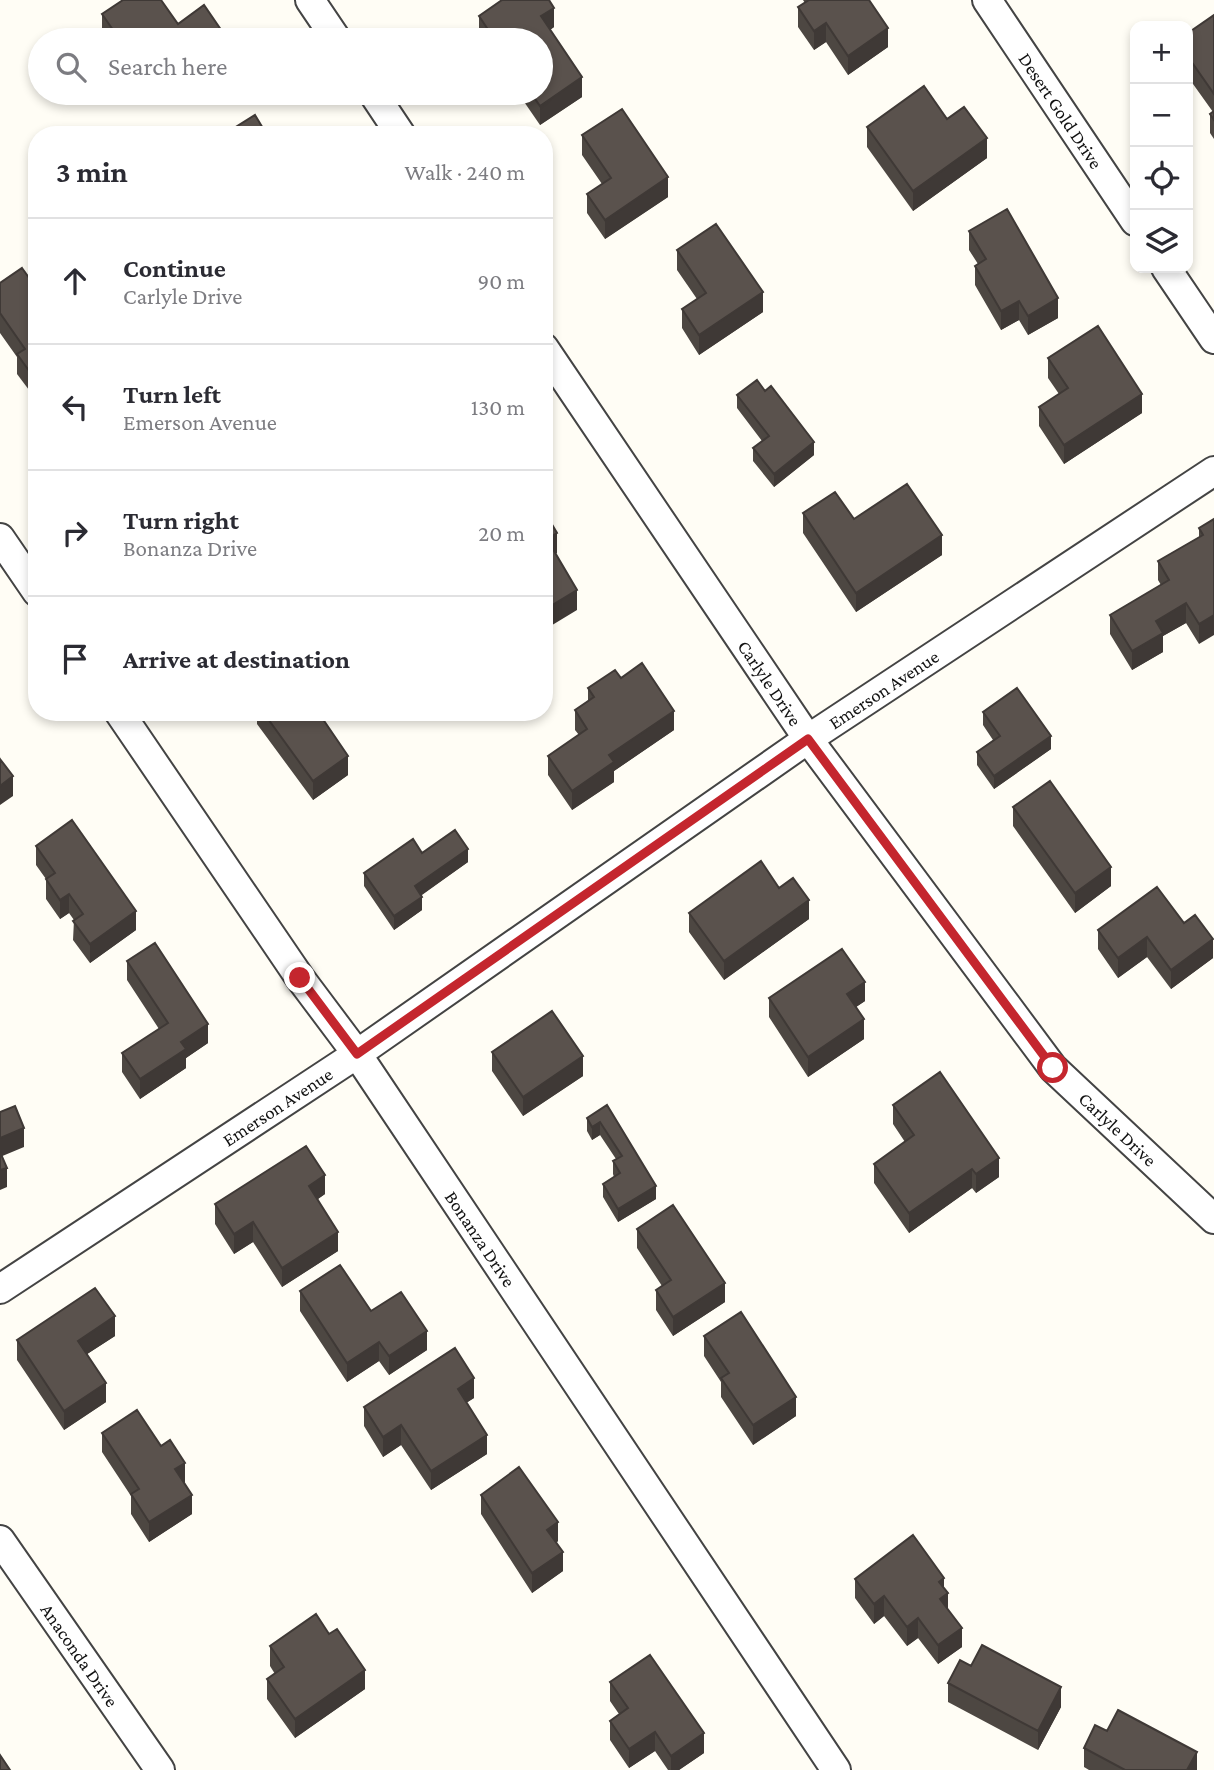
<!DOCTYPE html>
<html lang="en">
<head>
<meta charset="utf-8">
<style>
  :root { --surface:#fff; --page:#f2f2f3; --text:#2b2b33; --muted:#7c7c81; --line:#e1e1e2 }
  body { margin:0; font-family:"Crimson Pro",serif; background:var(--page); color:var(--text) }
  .controls { position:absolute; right:21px; top:21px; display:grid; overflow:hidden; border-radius:14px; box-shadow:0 4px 10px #0003 }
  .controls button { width:63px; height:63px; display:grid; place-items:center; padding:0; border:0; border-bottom:2px solid var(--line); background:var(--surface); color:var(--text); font:35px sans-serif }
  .stop { position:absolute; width:21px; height:21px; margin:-16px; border:5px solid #c4262e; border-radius:50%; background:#fff }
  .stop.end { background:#c4262e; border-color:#fff; box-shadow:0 2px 7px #0008 }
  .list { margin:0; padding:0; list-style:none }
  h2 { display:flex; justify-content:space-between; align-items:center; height:91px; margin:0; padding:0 28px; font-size:30px }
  h2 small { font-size:23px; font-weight:400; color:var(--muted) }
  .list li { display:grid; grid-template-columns:46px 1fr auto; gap:21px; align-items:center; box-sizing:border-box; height:126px; padding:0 28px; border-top:2px solid var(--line) }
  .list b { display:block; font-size:26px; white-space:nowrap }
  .list p { margin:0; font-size:23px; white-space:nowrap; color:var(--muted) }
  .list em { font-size:23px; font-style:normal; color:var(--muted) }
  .icon { flex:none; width:38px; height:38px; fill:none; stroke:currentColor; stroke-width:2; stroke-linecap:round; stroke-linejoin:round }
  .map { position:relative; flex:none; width:1214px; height:1770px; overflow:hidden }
  .search { position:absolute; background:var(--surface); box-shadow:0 4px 10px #0003; left:28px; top:28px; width:525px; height:77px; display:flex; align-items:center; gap:18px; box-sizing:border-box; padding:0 24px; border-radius:38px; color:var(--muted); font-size:26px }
  .panel { position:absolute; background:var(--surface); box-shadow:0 4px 10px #0003; left:28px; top:126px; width:525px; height:595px; border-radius:28px }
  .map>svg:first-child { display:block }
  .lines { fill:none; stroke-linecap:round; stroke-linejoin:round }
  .minor-casing { stroke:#444; stroke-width:32 }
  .minor { stroke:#fff; stroke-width:28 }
  .wall { fill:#4d4742 }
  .shaded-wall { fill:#3f3936 }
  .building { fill:#5a524d; stroke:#3f3936; stroke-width:2 }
  .route { stroke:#c4262e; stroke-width:9 }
  .labels { text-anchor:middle; stroke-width:7; stroke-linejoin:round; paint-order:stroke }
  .street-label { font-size:19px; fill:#111; stroke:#fff }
</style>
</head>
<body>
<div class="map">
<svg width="1214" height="1770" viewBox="0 0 1214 1770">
  <rect width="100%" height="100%" fill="#fffdf5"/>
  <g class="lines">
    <defs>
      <g id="minor">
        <path d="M310 0 337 40"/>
        <path id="s1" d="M987 0 1135 221"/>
        <path d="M373 93 401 135"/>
        <path d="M1166 268 1214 339"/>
        <path id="s2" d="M544 348 808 739 1053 1068 1214 1219"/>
        <path d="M0 538 37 592"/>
        <path id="s3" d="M119 712 300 978 357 1054 836 1770"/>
        <path id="s4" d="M0 1289 357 1054 808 739 1214 471"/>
        <path id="s5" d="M0 1540 160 1770"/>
      </g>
    </defs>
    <use href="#minor" class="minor-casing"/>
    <use href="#minor" class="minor"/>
  </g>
  <path class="wall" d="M803 0H869L888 47 848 75 826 42 814 50 798 27V7L805 3Z
    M102 14 178 24 228 40H106L102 34Z
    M1214 15V139L1210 133V114L1213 112 1193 84 1188 33Z
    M479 16 554 27 550 30 582 97 540 125 518 93H541V40H482L479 35Z
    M148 93H173L156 105Z
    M947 119 987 158 913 211 867 147V127Z
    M582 135 668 197 605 239 587 213V194L602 184 582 155Z
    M969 231 1058 318 1028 335 1019 320 1001 330 975 285V266L978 264 969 250Z
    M677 250 763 312 699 355 682 328V309L697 299 677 270Z
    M0 283 37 289 35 398 17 374V357L0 333Z
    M1048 358 1142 413 1064 464 1039 426V407L1059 394 1048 378Z
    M737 395 814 455 774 487 753 461V448L762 441 737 408Z
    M803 513 854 519 942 555 856 612 803 533Z
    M1214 519 1199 644 1186 623 1163 636V652L1132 670 1110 634V615L1161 585 1158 580V561L1199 537V528Z
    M621 678 674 730 614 771V782L572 810 548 775V756L579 735 575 730V710L588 702V688Z
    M257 712H318L348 775 313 800 257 724Z
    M983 712 1051 749 994 789 977 765V752L993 740 983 725Z
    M1013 807 1111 886 1075 913 1013 826Z
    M36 846 136 930 90 963 73 940 74 920 69 913 60 919 46 899V879L36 865Z
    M422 853 468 862 421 895 422 910 394 930 364 886V873Z
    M779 888 809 919 724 980 689 932V913Z
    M1184 923 1213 958 1171 989 1147 957 1118 978 1098 949V930Z
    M127 961 208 1043 186 1058V1068L140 1099 122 1072V1053L159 1029 127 980Z
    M769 998 865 1001 856 1007 864 1039 808 1077 769 1017Z
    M492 1052 583 1076 523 1116 492 1071Z
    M607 1105 656 1199 618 1222 603 1197V1184L614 1177 613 1174V1161L616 1159 600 1135 592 1140 587 1131V1118Z
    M893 1105 999 1177 976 1193 972 1188 909 1233 874 1183V1164L905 1142 893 1124Z
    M325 1194 318 1199 338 1251 282 1287 253 1242 234 1254 215 1224V1204Z
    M637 1229 725 1302 673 1336 656 1310V1290L662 1286 637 1248Z
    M300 1291 371 1311 427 1350 389 1375 379 1361 347 1382 300 1311Z
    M115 1336 87 1354 106 1402 64 1430 17 1360V1340Z
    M704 1336 796 1416 753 1445 721 1397V1382L704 1356Z
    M474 1398 466 1403 487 1454 431 1490 401 1445 383 1457 364 1426V1407Z
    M102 1433 185 1482 184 1483 192 1514 149 1542 131 1514V1496L102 1452Z
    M481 1495 558 1541 557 1542 563 1571 532 1593 481 1514Z
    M855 1579 944 1589 948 1610 962 1647 938 1664 918 1638 907 1646 884 1616 874 1624 855 1598Z
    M270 1646 365 1689 295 1738 267 1699V1679L275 1674 270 1666Z
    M610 1682 704 1753 679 1770H668L655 1751 629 1768 610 1740V1721L619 1714 610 1701Z
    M948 1683 1061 1707 1038 1750 948 1702Z
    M1107 1731 1197 1770H1089L1084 1767V1748Z"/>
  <path class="shaded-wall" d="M554 8V27L541 36V16Z
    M826 23V42L814 50V31Z
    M888 28V47L848 75V56Z
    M1193 64V84L1188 88V68Z
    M582 77V97L540 125V106Z
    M156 93H173L156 105Z
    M987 138V158L913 211V191Z
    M668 177V197L605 239V220Z
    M763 292V312L699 355V335Z
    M1058 298V318L1028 335V316Z
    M1019 301V320L1001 330V311Z
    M37 378V397L35 398V379Z
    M1142 394V413L1064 464V445Z
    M814 442V455L774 487V474Z
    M557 533V553L547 559V539Z
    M942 535V555L856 612V593Z
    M577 590V610L544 630V610Z
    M1186 603V623L1163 636V652L1132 670V651L1156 621Z
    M1214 615V635L1199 644V624Z
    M674 711V730L614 771V782L572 810V791L609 755Z
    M1051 736V749L994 789V776Z
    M348 756V775L313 800V781Z
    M13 776V796L0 805V786Z
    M468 849V862L415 900V886Z
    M1111 867V886L1075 913V893Z
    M69 894V913L60 919V900Z
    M422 897V910L394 930V916Z
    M809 900V919L724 980V961Z
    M136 911V930L90 963V944Z
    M1147 937V957L1118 978V958Z
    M1213 939V958L1171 989V970Z
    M865 982V1001L847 1013V994Z
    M864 1019V1039L808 1077V1057Z
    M208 1024V1043L186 1058V1068L140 1099V1079L181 1042Z
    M583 1056V1076L523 1116V1097Z
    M600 1122V1135L592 1140V1127Z
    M24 1128V1147L0 1157V1138Z
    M999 1158V1177L976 1193V1174Z
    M7 1168V1187L0 1190V1170Z
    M972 1169V1188L909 1233V1213Z
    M325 1175V1194L309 1205V1186Z
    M656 1186V1199L618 1222V1209Z
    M253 1222V1242L234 1254V1234Z
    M338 1232V1251L282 1287V1268Z
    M725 1283V1302L673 1336V1317Z
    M115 1316V1336L78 1360V1341Z
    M427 1331V1350L389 1375V1356Z
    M379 1342V1361L347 1382V1363Z
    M474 1378V1398L458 1408V1389Z
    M106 1383V1402L64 1430V1411Z
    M796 1397V1416L753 1445V1425Z
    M401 1425V1445L383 1457V1437Z
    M487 1435V1454L431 1490V1471Z
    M185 1463V1482L175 1489V1469Z
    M192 1495V1514L149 1542V1522Z
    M558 1522V1541L547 1549V1530Z
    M563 1552V1571L532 1593V1573Z
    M944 1578V1596L948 1593V1613L940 1619 939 1582Z
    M884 1596V1616L874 1624V1604Z
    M918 1618V1638L907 1646V1627Z
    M962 1628V1647L938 1664V1645Z
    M365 1670V1689L295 1738V1719Z
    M1061 1687V1707L1038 1750V1731Z
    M655 1732V1751L629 1768V1749Z
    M704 1733V1753L679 1770H671V1756Z
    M1197 1752V1770H1187Z"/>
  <path class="building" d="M123 0H161L178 24 204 5 228 40H120L102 14Z
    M502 0H549L554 8 541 16 582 77 540 106 531 93H541V40H495L479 16Z
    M809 0H869L888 28 848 56 826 23 814 31 798 7Z
    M1214 15V94L1193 64 1188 68V33Z
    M924 86 947 119 964 107 987 138 913 191 867 127Z
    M622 109 668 177 605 220 587 194 611 178 582 135Z
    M1214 111V120L1210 114Z
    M255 115 267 135H223Z
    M293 130 296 135H285Z
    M1007 209 1058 298 1028 316 1019 301 1001 311 975 266 986 259 969 231Z
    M716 224 763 292 699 335 682 309 706 293 677 250Z
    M22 268 37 289V378L35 379 17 354 25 349 0 313V283Z
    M1098 326 1142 394 1064 445 1039 407 1068 388 1048 358Z
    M757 380 765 391 771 386 814 442 774 474 753 448 769 436 737 395Z
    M907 484 942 535 856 593 803 513 835 492 854 519Z
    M544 511 557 533 547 539 577 590 544 610Z
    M1214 519V615L1199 624 1186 603 1156 621 1163 633 1132 651 1110 615 1169 580 1158 561 1203 535 1199 528Z
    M642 663 674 711 609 755 614 762 572 791 548 756 587 729 575 710 594 697 588 688 615 670 621 678Z
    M1017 688 1051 736 994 776 977 752 1000 736 983 712Z
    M263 712H318L348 756 313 781Z
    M0 759 13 776 0 786Z
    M1050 781 1111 867 1075 893 1013 807Z
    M72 820 136 911 90 944 73 921 83 914 69 894 60 900 46 879 55 873 36 846Z
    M455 830 468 849 415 886 422 897 394 916 364 873 413 839 422 853Z
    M761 861 779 888 793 878 809 900 724 961 689 913Z
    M1157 887 1184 923 1195 915 1213 939 1171 970 1147 937 1118 958 1098 930Z
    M155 943 208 1024 181 1042 186 1049 140 1079 122 1053 168 1023 127 961Z
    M842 949 865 982 847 994 864 1019 808 1057 769 998Z
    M552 1011 583 1056 523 1097 492 1052Z
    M940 1072 999 1158 976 1174 972 1169 909 1213 874 1164 914 1135 893 1105Z
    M607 1105 656 1186 618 1209 603 1184 620 1173 613 1161 622 1156 600 1122 592 1127 587 1118Z
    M15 1106 24 1128 0 1138V1112Z
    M306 1146 325 1175 309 1186 338 1232 282 1268 253 1222 234 1234 215 1204Z
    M0 1152 7 1168 0 1170Z
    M673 1205 725 1283 673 1317 656 1290 671 1280 637 1229Z
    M340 1265 371 1311 401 1292 427 1331 389 1356 379 1342 347 1363 300 1291Z
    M95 1288 115 1316 78 1341 106 1383 64 1411 17 1340Z
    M741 1312 796 1397 753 1425 721 1378 729 1373 704 1336Z
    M455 1348 474 1378 458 1389 487 1435 431 1471 401 1425 383 1437 364 1407Z
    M137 1410 161 1446 170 1440 185 1463 175 1469 192 1495 149 1522 131 1494 139 1489 102 1433Z
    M519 1467 558 1522 547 1530 563 1552 532 1573 481 1495Z
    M913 1535 944 1578 939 1582 948 1593 940 1599 962 1628 938 1645 918 1618 907 1627 884 1596 874 1604 855 1579Z
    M316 1614 329 1634 337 1629 365 1670 295 1719 267 1679 284 1667 270 1646Z
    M982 1645 1061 1687 1038 1731 948 1683 960 1660 971 1666Z
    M650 1655 704 1733 671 1756 655 1732 629 1749 610 1721 628 1708 610 1682Z
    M1118 1710 1197 1752 1187 1770H1125L1084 1748 1095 1725 1107 1731Z
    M0 1755 10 1770H0Z"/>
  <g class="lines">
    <path class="route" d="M300 978 357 1054 808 739 1053 1068"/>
  </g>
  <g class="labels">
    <g class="street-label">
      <text dy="7" stroke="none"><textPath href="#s1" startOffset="133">Desert Gold Drive</textPath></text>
      <text dy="7" stroke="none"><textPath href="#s2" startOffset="404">Carlyle Drive</textPath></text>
      <text dy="7" stroke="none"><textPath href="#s4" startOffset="1068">Emerson Avenue</textPath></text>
      <text dy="7" stroke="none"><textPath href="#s4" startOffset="332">Emerson Avenue</textPath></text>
      <text dy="7" stroke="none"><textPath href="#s2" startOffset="971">Carlyle Drive</textPath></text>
      <text dy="7" stroke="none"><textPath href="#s3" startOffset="639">Bonanza Drive</textPath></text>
      <text dy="7" stroke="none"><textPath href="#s5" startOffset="140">Anaconda Drive</textPath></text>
    </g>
  </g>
</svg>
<div class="controls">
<button>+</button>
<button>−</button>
<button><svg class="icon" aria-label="locate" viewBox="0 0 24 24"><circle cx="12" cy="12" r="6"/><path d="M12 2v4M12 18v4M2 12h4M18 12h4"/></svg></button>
<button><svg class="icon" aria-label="layers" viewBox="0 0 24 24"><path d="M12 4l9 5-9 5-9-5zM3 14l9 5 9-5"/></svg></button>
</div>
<div class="stop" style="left:1053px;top:1068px"></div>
<div class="stop end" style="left:300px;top:978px"></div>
<div class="search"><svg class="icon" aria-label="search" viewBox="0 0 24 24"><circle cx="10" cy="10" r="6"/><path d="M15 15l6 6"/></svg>Search here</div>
<section class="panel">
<h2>3 min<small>Walk · 240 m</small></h2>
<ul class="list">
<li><svg class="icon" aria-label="ahead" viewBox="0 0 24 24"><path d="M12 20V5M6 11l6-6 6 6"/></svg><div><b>Continue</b><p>Carlyle Drive</p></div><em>90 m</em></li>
<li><svg class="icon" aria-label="left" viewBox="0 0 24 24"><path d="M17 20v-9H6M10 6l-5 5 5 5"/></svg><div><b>Turn left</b><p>Emerson Avenue</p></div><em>130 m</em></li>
<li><svg class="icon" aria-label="right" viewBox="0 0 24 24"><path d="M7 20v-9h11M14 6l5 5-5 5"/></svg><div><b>Turn right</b><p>Bonanza Drive</p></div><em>20 m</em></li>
<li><svg class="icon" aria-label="arrive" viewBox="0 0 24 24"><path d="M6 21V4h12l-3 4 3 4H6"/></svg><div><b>Arrive at destination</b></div></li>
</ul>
</section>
</div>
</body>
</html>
